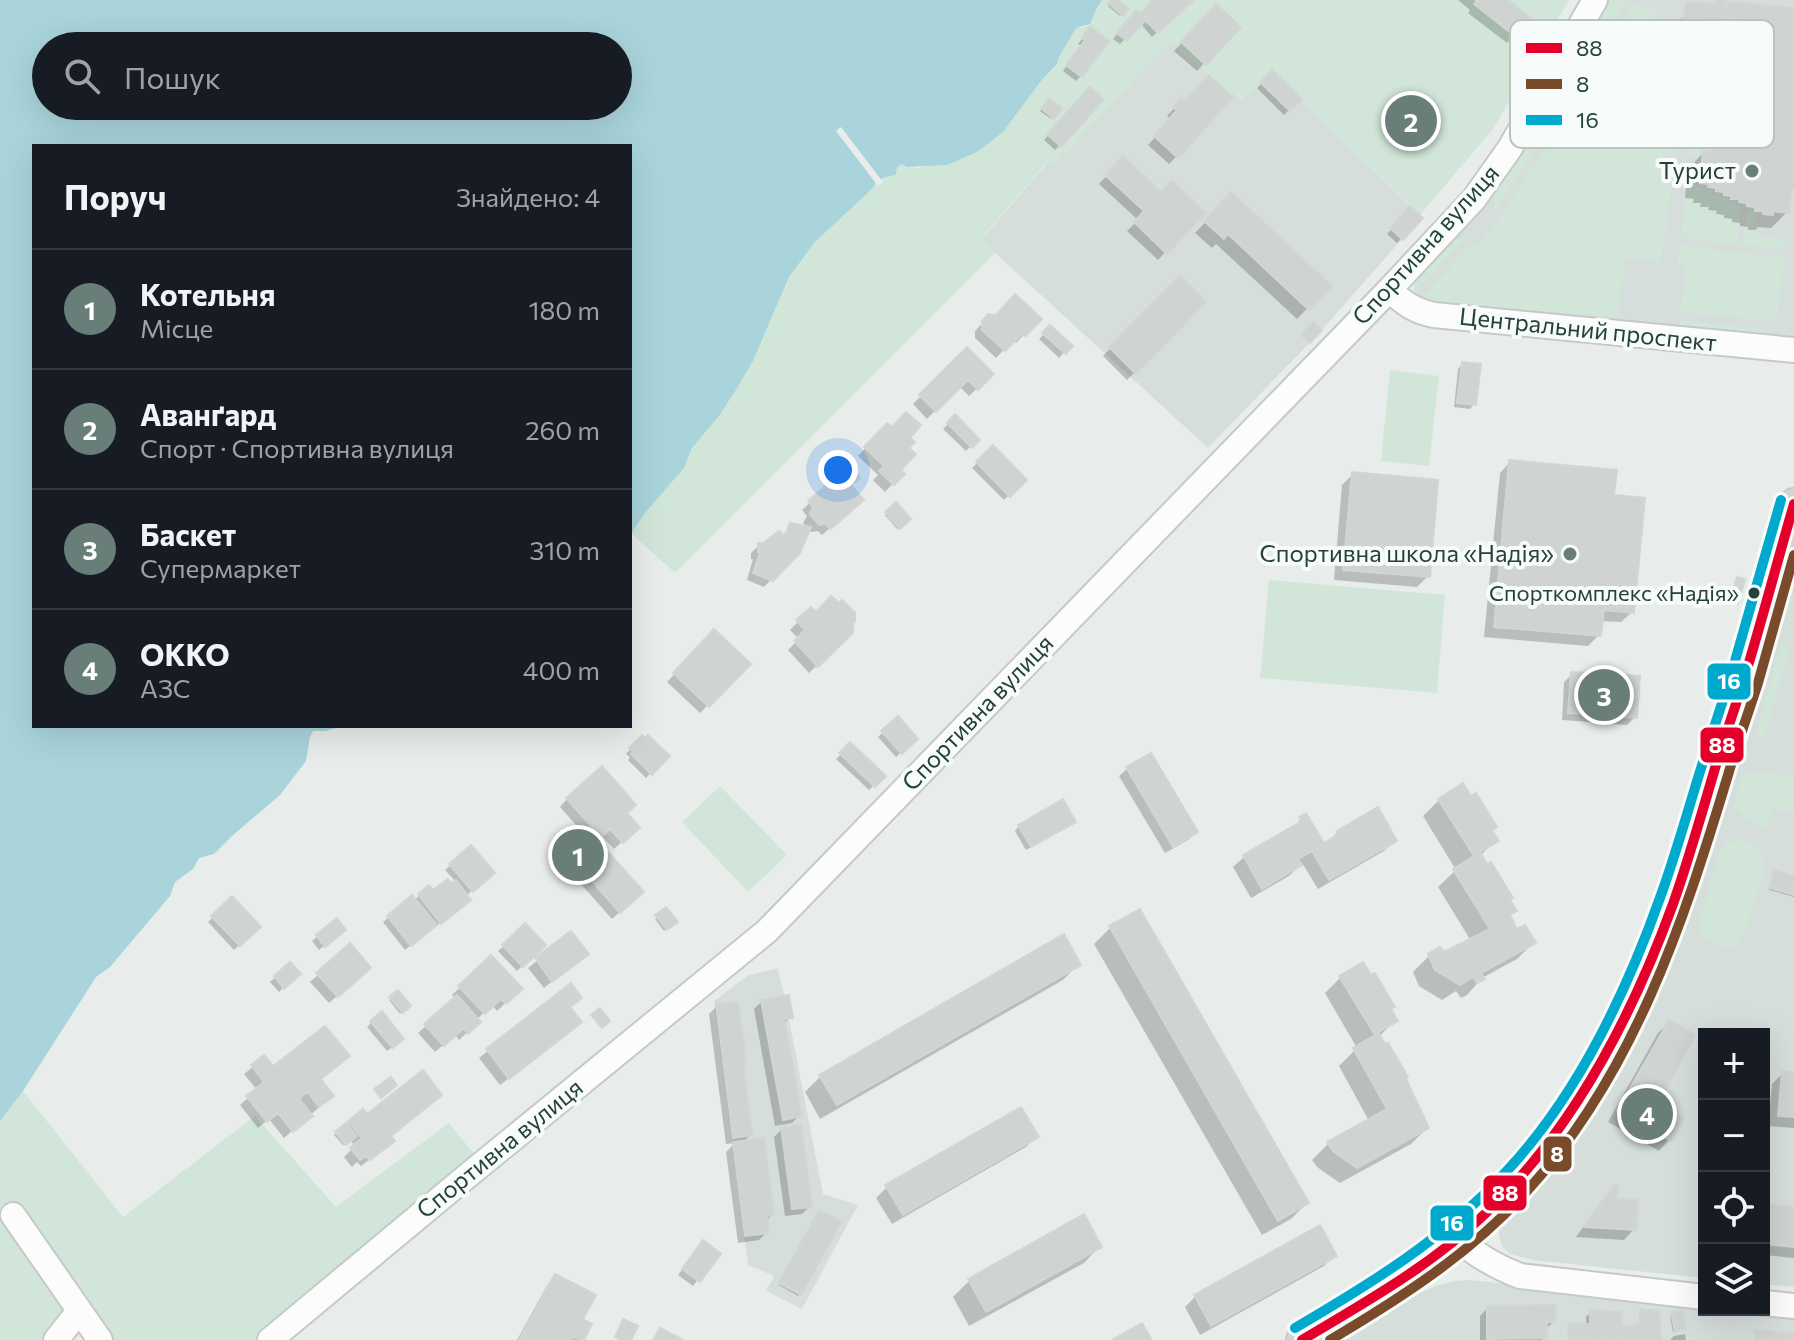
<!DOCTYPE html>
<html lang="uk">
<head>
<meta charset="utf-8">
<style>
  :root { --surface:#171b24; --page:#20242c; --text:#f1f3f6; --muted:#9ea1a6; --line:#363941; --accent:#697e78 }
  body { margin:0; font-family:Commissioner,sans-serif; background:var(--page); color:var(--text) }
  .controls { position:absolute; right:24px; bottom:24px; display:grid; overflow:hidden; border-radius:0px; box-shadow:0 8px 32px #0002 }
  .controls button { width:72px; height:72px; display:grid; place-items:center; padding:0; border:0; border-bottom:2px solid var(--line); background:var(--surface); color:var(--text); font:40px sans-serif }
  .you { position:absolute; left:838px; top:470px; width:28px; height:28px; margin:-20px; border:6px solid #fff; border-radius:50%; background:#1a73e8; box-shadow:0 0 0 12px #1a73e833 }
  .badge { display:grid; place-items:center; width:52px; height:52px; border-radius:50%; background:var(--accent); color:#fff; font-size:26px; font-weight:700 }
  .pin { position:absolute; translate:-50% -50%; border:4px solid #fff; box-shadow:0 2px 8px #0006 }
  .list { margin:0; padding:0; list-style:none }
  h2 { display:flex; justify-content:space-between; align-items:center; height:104px; margin:0; padding:0 32px; font-size:34px }
  h2 small { font-size:26px; font-weight:400; color:var(--muted) }
  .list li { display:grid; grid-template-columns:52px 1fr auto; gap:24px; align-items:center; box-sizing:border-box; height:120px; padding:0 32px; border-top:2px solid var(--line) }
  .list b { display:block; font-size:30px; white-space:nowrap }
  .list p { margin:0; font-size:26px; white-space:nowrap; color:var(--muted) }
  .list em { font-size:26px; font-style:normal; color:var(--muted) }
  .icon { flex:none; width:44px; height:44px; fill:none; stroke:currentColor; stroke-width:2; stroke-linecap:round; stroke-linejoin:round }
  .map { position:relative; flex:none; width:1794px; height:1340px; overflow:hidden }
  .search { position:absolute; background:var(--surface); box-shadow:0 8px 32px #0002; left:32px; top:32px; width:600px; height:88px; display:flex; align-items:center; gap:20px; box-sizing:border-box; padding:0 28px; border-radius:44px; color:var(--muted); font-size:30px }
  .panel { position:absolute; background:var(--surface); box-shadow:0 8px 32px #0002; left:32px; top:144px; width:600px; height:584px; border-radius:0px }
  .map>svg:first-child { display:block }
  .built { fill:#d6dedb }
  .green { fill:#d1e6d8 }
  .water { fill:#a9d4db; fill-rule:evenodd }
  .pier { fill:#e8edeb }
  .shadow { fill:#0003 }
  .building { fill:#cfd4d2; stroke:#d1d6d4; stroke-width:2 }
  .lines { fill:none; stroke-linecap:round; stroke-linejoin:round }
  .minor-casing { stroke:#c5cac8; stroke-width:28 }
  .major-casing { stroke:#c3ccc9; stroke-width:34 }
  .minor { stroke:#fcfcfc; stroke-width:24 }
  .major { stroke:#cfd7d5; stroke-width:30 }
  .bus-1-casing { stroke:#f7fbf9; stroke-width:16 }
  .bus-2-casing { stroke:#f7fbf9; stroke-width:16 }
  .bus-3-casing { stroke:#f7fbf9; stroke-width:16 }
  .bus-1 { stroke:#e4002b; stroke-width:10 }
  .bus-2 { stroke:#7a4b2a; stroke-width:10 }
  .bus-3 { stroke:#00a9ce; stroke-width:10 }
  .poi-dot { fill:#697e78; stroke:#f7fbf9; stroke-width:3 }
  .bus-dot { fill:#24423a; stroke:#f7fbf9; stroke-width:3 }
  .labels { text-anchor:middle; stroke-width:8; stroke-linejoin:round; paint-order:stroke }
  .bus-label { font-size:22px; fill:#24423a; stroke:#f7fbf9; text-anchor:end }
  .poi-label { font-size:24px; fill:#24423a; stroke:#f7fbf9; text-anchor:end }
  .street-label { font-size:24px; fill:#24423a; stroke:#f7fbf9 }
  .key { fill:#f7fbf9; stroke:#b8c4c0; stroke-width:2 }
  .key-label { font-size:22px; fill:#24423a }
  .line-badge { stroke:#f7fbf9; stroke-width:3 }
  .badge-label { font-size:22px; text-anchor:middle; font-weight:bold; fill:#fff }
</style>
</head>
<body>
<div class="map">
<svg width="1794" height="1340" viewBox="0 0 1794 1340">
  <rect width="100%" height="100%" fill="#e8edeb"/>
  <path class="built" d="M1607 0H1794V340L1433 305 1416 296 1413 284Z
    M1169 41 1244 100 1272 70 1410 206 1402 239 1322 330 1208 448 981 240 1048 162 1051 164 1061 151 1065 153Z
    M1794 557V1287L1764 1284V1034H1704V1278L1532 1260 1510 1254 1502 1246 1499 1236 1498 1225 1504 1213 1569 1139 1621 1059 1658 984 1690 912Z
    M778 968 784 995H789L793 1018 789 1019 823 1194 858 1205 802 1309 766 1291 774 1276 748 1265 714 1001 747 976Z
    M1471 1280 1704 1305V1310H1744L1794 1316V1340H1333L1398 1302 1439 1285 1456 1281Z"/>
  <path class="green" d="M1102 0H1569L1493 129 1420 215 1272 70 1245 100 1237 93 1233 97 1169 41 1065 154 1061 151 1051 164 1047 162 981 239 995 253 675 573 632 534 645 513 684 468 692 448 719 416 736 390 753 361 789 277 814 243 873 188C877 178 885 177 896 175L897 167 902 164 907 167 919 168 1003 132 1041 81 1057 65 1058 57 1076 27 1082 28 1090 24 1096 10Z
    M1607 0H1626L1518 177 1495 209 1414 292V280L1444 246 1472 233 1494 209 1495 187Z
    M1632 5 1656 9 1645 110 1679 113 1675 153H1672L1670 171 1673 172 1661 262 1626 258 1618 314 1616 318 1432 301 1423 296 1471 246 1478 245 1495 224 1548 144Z
    M1695 115 1724 118 1722 139 1717 138V145L1709 144 1708 147 1700 146 1699 157 1690 156Z
    M1688 174 1697 175 1696 186 1704 187V190L1712 191V194L1720 195V198H1728V201L1735 202V205L1741 206 1737 244 1681 238Z
    M1747 210 1755 212 1754 231 1760 237 1786 240 1784 249 1743 245Z
    M1680 246 1785 258 1777 316 1772 321 1680 312 1687 265 1677 264Z
    M1679 320 1771 330 1772 338 1685 329 1681 325Z
    M1390 370 1439 376 1429 466 1381 461Z
    M1269 580 1445 595 1437 693 1260 678Z
    M1782 642 1789 649 1765 737 1760 741 1756 733Z
    M1757 771 1794 777V811L1772 809 1767 828 1749 820 1733 807 1741 776Z
    M720 786 787 855 748 892 682 822Z
    M1736 840C1744 841 1753 842 1758 849 1770 864 1759 888 1754 904 1745 934 1738 965 1702 935L1699 922 1719 854 1726 844Z
    M23 1091 123 1217 255 1116 336 1207 449 1123 475 1155 254 1340H108L80 1299 45 1340H0V1121Z"/>
  <path class="water" d="M0 0H1102L1096 10 1090 24 1076 28 1059 57 1057 64 1041 81 1003 132 977 152 947 165 907 167 902 164 897 167 896 175C885 177 877 178 873 188L814 243 789 277 753 361 736 390 719 416 692 448 684 468 645 513 630 536V146H34V726H345L325 731H313L310 737 306 761 280 795 233 835 214 854 199 858 193 869 175 882 170 896 110 967 96 977 23 1091 0 1121ZM46 46H618V106H46Z"/>
  <path class="pier" d="M841 127 883 182 878 186 836 131Z"/>
  <path class="shadow" d="M1114 0 1126 10 1120 16 1108 6Z
    M1155 0H1191L1152 37 1140 23 1120 44 1113 39 1132 17 1140 16Z
    M1458 0H1505L1514 36 1507 43 1468 13 1470 10Z
    M1717 0 1723 9 1729 4 1794 10V186L1790 190 1787 212 1771 228 1758 227 1755 230H1748V227L1740 226V223L1732 222V219L1724 218V215L1716 214 1717 211 1708 210 1709 207H1700L1701 203H1693L1694 199 1685 198 1688 169 1704 152 1719 150 1758 138 1761 106 1662 96 1669 31 1683 17 1686 4 1715 7Z
    M1216 7 1238 27 1197 71 1174 51Z
    M1086 34 1081 76 1076 81 1063 71 1082 46 1078 44Z
    M1272 73 1299 99 1284 115 1257 88Z
    M1090 89 1102 100 1055 150 1044 140Z
    M1049 100 1060 109 1051 119 1040 111Z
    M1182 100 1177 156 1169 164 1148 145 1171 119 1167 116Z
    M1123 159 1161 195 1203 213 1158 260 1127 231 1138 220 1099 184Z
    M1231 195 1329 286 1297 319 1216 244 1212 248 1195 233Z
    M1410 209 1420 218 1397 243 1387 234Z
    M1180 278 1204 302 1127 380 1103 356Z
    M989 316 1039 319 1016 343 1013 340 996 358 975 338V331Z
    M1050 328 1070 346 1059 358 1039 339Z
    M967 350 992 374 969 396 959 386 927 419 913 404Z
    M1462 364 1474 404 1470 409 1454 407 1458 369Z
    M955 417 977 440 966 451 943 429Z
    M887 425 907 438 906 448 898 470 902 474 885 492 873 480 878 475 858 456Z
    M993 448 1024 480 1004 500 972 468Z
    M1510 462 1612 497 1632 612 1621 622 1600 621 1599 635 1588 646 1484 637 1500 473Z
    M848 468 849 486 853 507 822 535 818 531 811 532 808 529 798 552 764 587 747 580 753 559H751V553L759 545 782 536 791 526 808 528 803 523 807 516 802 510Z
    M1353 474 1428 576 1417 587 1334 580 1342 485Z
    M896 505 908 519 897 529 885 515Z
    M811 609 851 633 809 673 788 650 799 639 790 630Z
    M714 632 748 664 700 713 667 682Z
    M1572 674 1635 717 1627 725 1562 720 1564 682Z
    M897 719 916 739 896 757 878 737Z
    M642 737 667 756 646 778 628 760 630 757 626 754Z
    M850 745 883 776 869 790 836 759Z
    M1127 769 1196 832 1188 840 1165 853 1119 776Z
    M567 799 625 814 630 835 614 849 601 835 592 843 560 807Z
    M1439 800 1490 831 1496 840 1480 856 1508 900 1509 916 1516 931 1533 943 1517 959 1482 978 1467 995 1461 998 1456 991 1442 1000 1419 986 1413 972 1429 956 1443 955 1471 941 1438 887 1456 870 1423 816Z
    M1301 819 1323 846 1338 832 1395 840 1384 851 1318 889 1302 863 1289 876 1251 898 1233 867 1244 857 1290 830Z
    M1019 826H1069L1026 850 1015 831Z
    M573 839 593 861 574 880 554 857Z
    M470 848 492 872 466 896 464 904 435 927 434 925 405 950 383 922 412 898 414 900 428 888 433 893 451 886 456 882 445 870Z
    M1773 874 1794 878V897L1769 890Z
    M587 875 633 900 612 919 580 883Z
    M232 899 258 927 234 950 208 922Z
    M666 909 675 921 664 931 655 919Z
    M337 921 339 934 319 950 312 941Z
    M525 926 543 945 517 971 498 951Z
    M1110 928 1307 1203 1291 1219 1262 1235 1094 944Z
    M571 934 586 954 544 988 528 968Z
    M491 958 520 989 497 1011 492 1005 476 1020 478 1022 459 1040 455 1035 435 1052 418 1033 456 999 452 995Z
    M290 964 298 974 279 992 270 982Z
    M1079 964 1063 980 820 1119 805 1092 821 1076Z
    M318 975H361L329 1003 310 982Z
    M1341 977 1370 978 1395 1020 1379 1037 1403 1079 1427 1128 1411 1144 1340 1183 1317 1167 1312 1160 1328 1144 1369 1121 1339 1066 1357 1048 1325 993Z
    M570 986 569 1008 572 1030 500 1085 479 1058Z
    M398 993 409 1006 400 1014 389 1000Z
    M762 1001 790 1017 783 1025 799 1116 792 1123 775 1126 754 1009Z
    M717 1006 750 1135 742 1143 772 1215 766 1221 767 1232 759 1240 738 1243 726 1152 735 1143 726 1144 709 1014Z
    M372 1022 397 1044 387 1051 367 1027Z
    M1669 1022 1654 1106 1680 1120 1669 1140 1659 1151 1608 1122 1658 1033Z
    M264 1058 273 1069 319 1080 324 1103 284 1138 269 1119 258 1128 240 1105 257 1090 244 1074Z
    M1783 1073 1794 1074V1128L1768 1126 1772 1084Z
    M363 1112 389 1136 384 1148 361 1166 357 1162 352 1167 344 1157 355 1146 350 1140 343 1145 334 1135Z
    M782 1129 810 1206 802 1214 785 1216 774 1137Z
    M1036 1136 1026 1147 892 1224 876 1198 887 1187Z
    M1615 1187V1200L1634 1229 1624 1240 1576 1237 1603 1199Z
    M1768 1206 1794 1209V1258L1764 1255V1210Z
    M818 1214 800 1294 798 1296 779 1285Z
    M1100 1246 1084 1263 969 1326 953 1297 969 1281Z
    M699 1248 718 1254 693 1286 678 1275Z
    M1334 1255 1324 1266 1200 1335 1185 1307 1195 1297Z
    M556 1276 580 1320 590 1325 581 1340H517L548 1284Z
    M1487 1308 1554 1321 1545 1330V1337L1542 1340H1480V1316Z
    M1591 1312 1620 1314 1619 1326 1639 1327V1314L1641 1312 1659 1340H1568V1327L1570 1325 1586 1326V1317Z
    M1672 1314 1684 1329 1682 1331 1673 1332 1670 1316Z
    M1685 1334 1686 1340H1670L1674 1336Z"/>
  <path class="building" d="M1111 0H1118L1129 9 1123 16 1108 3Z
    M1152 0H1171L1147 22 1140 14 1148 5 1151 9 1153 7 1149 3Z
    M1171 0H1194L1158 33 1147 22Z
    M1475 0H1508L1531 18 1516 37 1474 4 1477 1Z
    M1717 0H1726L1724 17 1709 16 1710 4 1716 5Z
    M1686 2 1710 4 1709 16 1684 13Z
    M1728 2 1794 8V24L1726 17Z
    M1216 4 1241 27 1206 65 1181 42Z
    M1136 10 1146 20 1127 41 1117 33Z
    M1684 13 1794 24V185H1792L1789 213 1773 211V215L1763 214V211H1755V207L1747 206V203L1739 202 1740 199H1731L1732 196 1724 195V192L1716 191V188L1708 187 1709 184 1700 183 1703 150 1712 151V148L1720 149 1721 146H1729V143L1737 144V141L1746 142V139L1755 140V136L1763 137V134L1771 135 1776 90 1677 80Z
    M1090 26 1109 41 1082 77 1066 65 1085 40 1082 38Z
    M1272 70 1302 99 1290 111 1260 82Z
    M1208 75 1233 97 1178 158 1154 136 1177 110 1173 107 1182 97 1185 101Z
    M1090 87 1104 99 1061 147 1047 134Z
    M1049 98 1062 108 1054 119 1041 108Z
    M1123 156 1161 192 1172 181 1206 213 1167 254 1134 222 1144 211 1105 175Z
    M1231 192 1332 286 1309 310 1228 234 1224 239 1204 221Z
    M1410 206 1423 218 1403 240 1390 228Z
    M1180 276 1206 302 1136 374 1109 347Z
    M1015 294 1042 319 1026 336 1022 334 1005 351 982 330V321L988 314 996 315Z
    M1313 322 1322 330 1310 343 1301 335Z
    M1050 325 1073 346 1066 354 1042 333Z
    M967 347 994 374 978 390 968 380 936 412 919 395Z
    M1462 362 1481 364 1476 405 1457 403Z
    M906 412 921 425 910 438 915 442 909 448 916 454 901 470 905 474 894 485 879 471 884 466 864 447 887 423 892 427Z
    M955 414 980 440 972 448 947 423Z
    M993 445 1027 480 1010 497 976 462Z
    M1509 460 1617 470 1614 495 1645 498 1634 613 1604 610 1601 636 1494 627Z
    M849 465 860 478 851 485 864 500 831 529 826 524 819 525 810 514 813 507 808 501Z
    M1352 472 1438 480 1430 577 1343 570Z
    M896 502 911 519 900 529 885 512Z
    M790 523 811 527 800 553 773 581 753 573 760 552H758V543H763L779 531 785 536Z
    M1737 577 1745 579 1738 604 1730 602Z
    M831 596 839 603 842 600 855 613V621L853 624V633L818 667 794 641 805 630 796 620 811 607 816 612Z
    M714 629 751 664 709 707 673 673Z
    M1571 672 1640 676 1637 718 1568 713Z
    M898 716 918 739 902 754 881 731Z
    M642 735 646 738 648 735 670 756 652 775 631 754 633 751 629 748Z
    M850 742 886 776 875 787 839 753Z
    M1151 753 1198 832 1173 847 1126 767Z
    M602 766 636 805 627 813 640 828 623 843 610 829 601 837 566 798Z
    M1463 783 1471 796 1476 793 1497 827 1492 830 1499 841 1480 852 1487 864 1491 862 1513 898 1510 900 1517 911 1510 915 1517 929 1525 925 1536 943 1481 973 1485 979 1477 983 1473 977 1460 985 1435 970 1428 954 1440 947 1444 952 1490 929 1453 869 1474 856 1438 799Z
    M1063 799 1076 822 1031 847 1018 825Z
    M1378 807 1397 841 1329 880 1312 851 1298 859 1302 865 1262 889 1243 855 1302 821 1299 817 1306 813 1324 843 1339 834 1337 831Z
    M573 836 596 861 582 873 560 848Z
    M471 845 495 873 473 892 449 864Z
    M609 853 644 892 620 913 586 874Z
    M1774 870 1794 876V895L1769 888Z
    M448 879 451 883 456 880 471 900 441 924 418 894 429 885 433 890Z
    M412 895 437 925 411 946 387 916Z
    M232 896 261 927 240 946 211 916Z
    M666 907 678 922 667 930 655 915Z
    M1140 909 1309 1203 1278 1221 1109 926Z
    M337 918 346 930 325 947 316 935Z
    M525 923 546 945 523 967 502 945Z
    M571 931 589 954 552 982 535 958Z
    M1064 934 1081 965 837 1105 819 1075Z
    M350 943 371 968 338 997 316 973Z
    M491 955 523 989 506 1004 501 999 485 1014 458 986Z
    M290 962 301 974 284 989 274 976Z
    M1363 962 1371 975 1375 973 1395 1007 1391 1009 1398 1021 1378 1032 1385 1044 1388 1043 1408 1077 1406 1079 1429 1128 1357 1168 1333 1151 1327 1142 1387 1109 1353 1048 1375 1035 1339 976Z
    M571 983 582 998 570 1007 582 1022 509 1079 486 1049Z
    M398 990 411 1006 403 1013 389 997Z
    M457 995 481 1022 468 1034 464 1028 444 1046 424 1024Z
    M789 995 793 1018 784 1019 802 1116 783 1120 761 1000Z
    M738 1002 746 1061 743 1062 752 1135 733 1138 716 1004Z
    M600 1008 610 1021 602 1028 591 1015Z
    M382 1011 404 1039 393 1048 370 1021Z
    M1669 1020 1696 1035 1657 1105 1683 1119 1671 1141 1617 1111Z
    M325 1026 350 1056 321 1079 334 1096 319 1107 308 1092 302 1096 276 1064Z
    M264 1055 273 1066 276 1064 302 1096 299 1099 313 1116 293 1132 278 1113 267 1122 246 1096 264 1082 251 1065Z
    M423 1070 442 1095 391 1136 395 1141 370 1160 366 1156 360 1160 350 1148 362 1138 348 1121 363 1109 367 1114Z
    M1782 1071 1794 1072V1117L1778 1116Z
    M391 1077 397 1085 381 1098 374 1089Z
    M1021 1107 1039 1137 903 1215 885 1185Z
    M346 1123 357 1136 346 1145 335 1132Z
    M801 1125 812 1207 792 1209 781 1127Z
    M764 1138 774 1215 767 1216 769 1233 745 1236 733 1142Z
    M1614 1185 1618 1186 1617 1198 1638 1200 1636 1230 1584 1227Z
    M1767 1204 1794 1207V1247L1764 1244Z
    M819 1210 841 1222 801 1295 779 1283Z
    M1084 1214 1102 1247 986 1312 968 1279Z
    M1320 1225 1337 1256 1211 1326 1194 1295Z
    M703 1240 721 1254 700 1282 682 1269Z
    M555 1274 596 1295 583 1319 592 1324 584 1340 573 1337 571 1340H519Z
    M1555 1305 1556 1322H1547V1338L1487 1339V1306Z
    M1590 1310 1622 1312 1621 1326 1590 1324Z
    M1640 1310H1659L1661 1340H1621V1326L1640 1325Z
    M1682 1310 1686 1329 1675 1332 1671 1312Z
    M623 1319 638 1326 631 1340H622L615 1337Z
    M1142 1323 1152 1340H1112Z
    M1569 1323 1621 1326V1340L1568 1339Z
    M660 1328 683 1340H653Z
    M1755 1330 1794 1333V1340H1755Z"/>
  <g class="lines">
    <defs>
      <path id="minor" d="M1389 290C1404 303 1414 311 1434 315L1794 350
        M13 1215 100 1340
        M1456 1238C1476 1255 1496 1267 1520 1276L1704 1297
        M1764 1303 1794 1306
        M56 1340 79 1311
        M270 1340 466 1177 767 931 1389 290 1474 199 1510 148 1595 0"/>
      <path id="major" d="M1302 1340C1365 1303 1432 1264 1486 1213 1571 1134 1634 1013 1673 904 1689 859 1702 812 1716 766 1725 737 1735 708 1744 679 1761 621 1777 562 1794 504"/>
    </defs>
    <use href="#minor" class="minor-casing"/>
    <use href="#major" class="major-casing"/>
    <use href="#minor" class="minor"/>
    <use href="#major" class="major"/>
    <defs>
      <path id="bus-1" d="M1302 1340C1366 1302 1432 1265 1486 1213 1574 1129 1632 1017 1673 904 1689 859 1702 812 1716 765 1725 736 1735 708 1744 679 1762 621 1777 562 1794 504"/>
      <path id="bus-2" d="M1330 1340C1401 1298 1471 1253 1527 1191 1634 1073 1683 924 1728 775 1737 744 1748 714 1758 683 1770 640 1782 597 1794 555"/>
      <path id="bus-3" d="M1295 1328C1370 1284 1444 1239 1504 1174 1577 1097 1626 994 1661 895 1677 851 1689 806 1703 762 1712 733 1722 704 1731 675 1748 617 1764 558 1781 500"/>
    </defs>
    <use href="#bus-1" class="bus-1-casing"/>
    <use href="#bus-2" class="bus-2-casing"/>
    <use href="#bus-3" class="bus-3-casing"/>
    <use href="#bus-1" class="bus-1"/>
    <use href="#bus-2" class="bus-2"/>
    <use href="#bus-3" class="bus-3"/>
  </g>
  <g class="poi-dot">
    <circle cx="1752" cy="171" r="8"/>
    <circle cx="1570" cy="554" r="8"/>
  </g>
  <circle class="bus-dot" cx="1754" cy="593" r="7"/>
  <g class="labels">
    <g class="bus-label">
      <text x="1739" y="601">Спорткомплекс «Надія»</text>
    </g>
    <g class="poi-label">
      <text x="1736" y="179">Турист</text>
      <text x="1554" y="562">Спортивна школа «Надія»</text>
    </g>
    <g class="street-label">
      <text transform="translate(1426 245) rotate(-48)" y="8">Спортивна вулиця</text>
      <text transform="translate(1588 330) rotate(6)" y="8">Центральний проспект</text>
      <text transform="translate(978 713) rotate(-46)" y="8">Спортивна вулиця</text>
      <text transform="translate(500 1149) rotate(-39)" y="8">Спортивна вулиця</text>
    </g>
  </g>
  <rect x="1510" y="20" width="264" height="128" rx="12" class="key"/>
  <rect x="1526" y="43" width="36" height="10" fill="#e4002b"/>
  <rect x="1526" y="79" width="36" height="10" fill="#7a4b2a"/>
  <rect x="1526" y="115" width="36" height="10" fill="#00a9ce"/>
  <g class="key-label">
    <text x="1576" y="56">88</text>
    <text x="1576" y="92">8</text>
    <text x="1576" y="128">16</text>
  </g>
  <g class="line-badge">
    <rect x="1706" y="662" width="46" height="39" rx="8" fill="#00a9ce"/>
    <rect x="1699" y="726" width="46" height="38" rx="8" fill="#e4002b"/>
    <rect x="1542" y="1135" width="31" height="38" rx="8" fill="#7a4b2a"/>
    <rect x="1482" y="1174" width="46" height="38" rx="8" fill="#e4002b"/>
    <rect x="1429" y="1204" width="46" height="38" rx="8" fill="#00a9ce"/>
  </g>
  <g class="badge-label">
    <text x="1729" y="689">16</text>
    <text x="1722" y="753">88</text>
    <text x="1557" y="1162">8</text>
    <text x="1505" y="1201">88</text>
    <text x="1452" y="1231">16</text>
  </g>
</svg>
<div class="controls">
<button>+</button>
<button>−</button>
<button><svg class="icon" aria-label="locate" viewBox="0 0 24 24"><circle cx="12" cy="12" r="6"/><path d="M12 2v4M12 18v4M2 12h4M18 12h4"/></svg></button>
<button><svg class="icon" aria-label="layers" viewBox="0 0 24 24"><path d="M12 4l9 5-9 5-9-5zM3 14l9 5 9-5"/></svg></button>
</div>
<div class="you"></div>
<div class="pin badge" style="left:578px;top:855px">1</div>
<div class="pin badge" style="left:1411px;top:121px">2</div>
<div class="pin badge" style="left:1604px;top:695px">3</div>
<div class="pin badge" style="left:1647px;top:1114px">4</div>
<div class="search"><svg class="icon" aria-label="search" viewBox="0 0 24 24"><circle cx="10" cy="10" r="6"/><path d="M15 15l6 6"/></svg>Пошук</div>
<section class="panel">
<h2>Поруч<small>Знайдено: 4</small></h2>
<ul class="list">
<li><span class="badge">1</span><div><b>Котельня</b><p>Місце</p></div><em>180 m</em></li>
<li><span class="badge">2</span><div><b>Аванґард</b><p>Спорт · Спортивна вулиця</p></div><em>260 m</em></li>
<li><span class="badge">3</span><div><b>Баскет</b><p>Супермаркет</p></div><em>310 m</em></li>
<li><span class="badge">4</span><div><b>ОККО</b><p>АЗС</p></div><em>400 m</em></li>
</ul>
</section>
</div>
</body>
</html>
